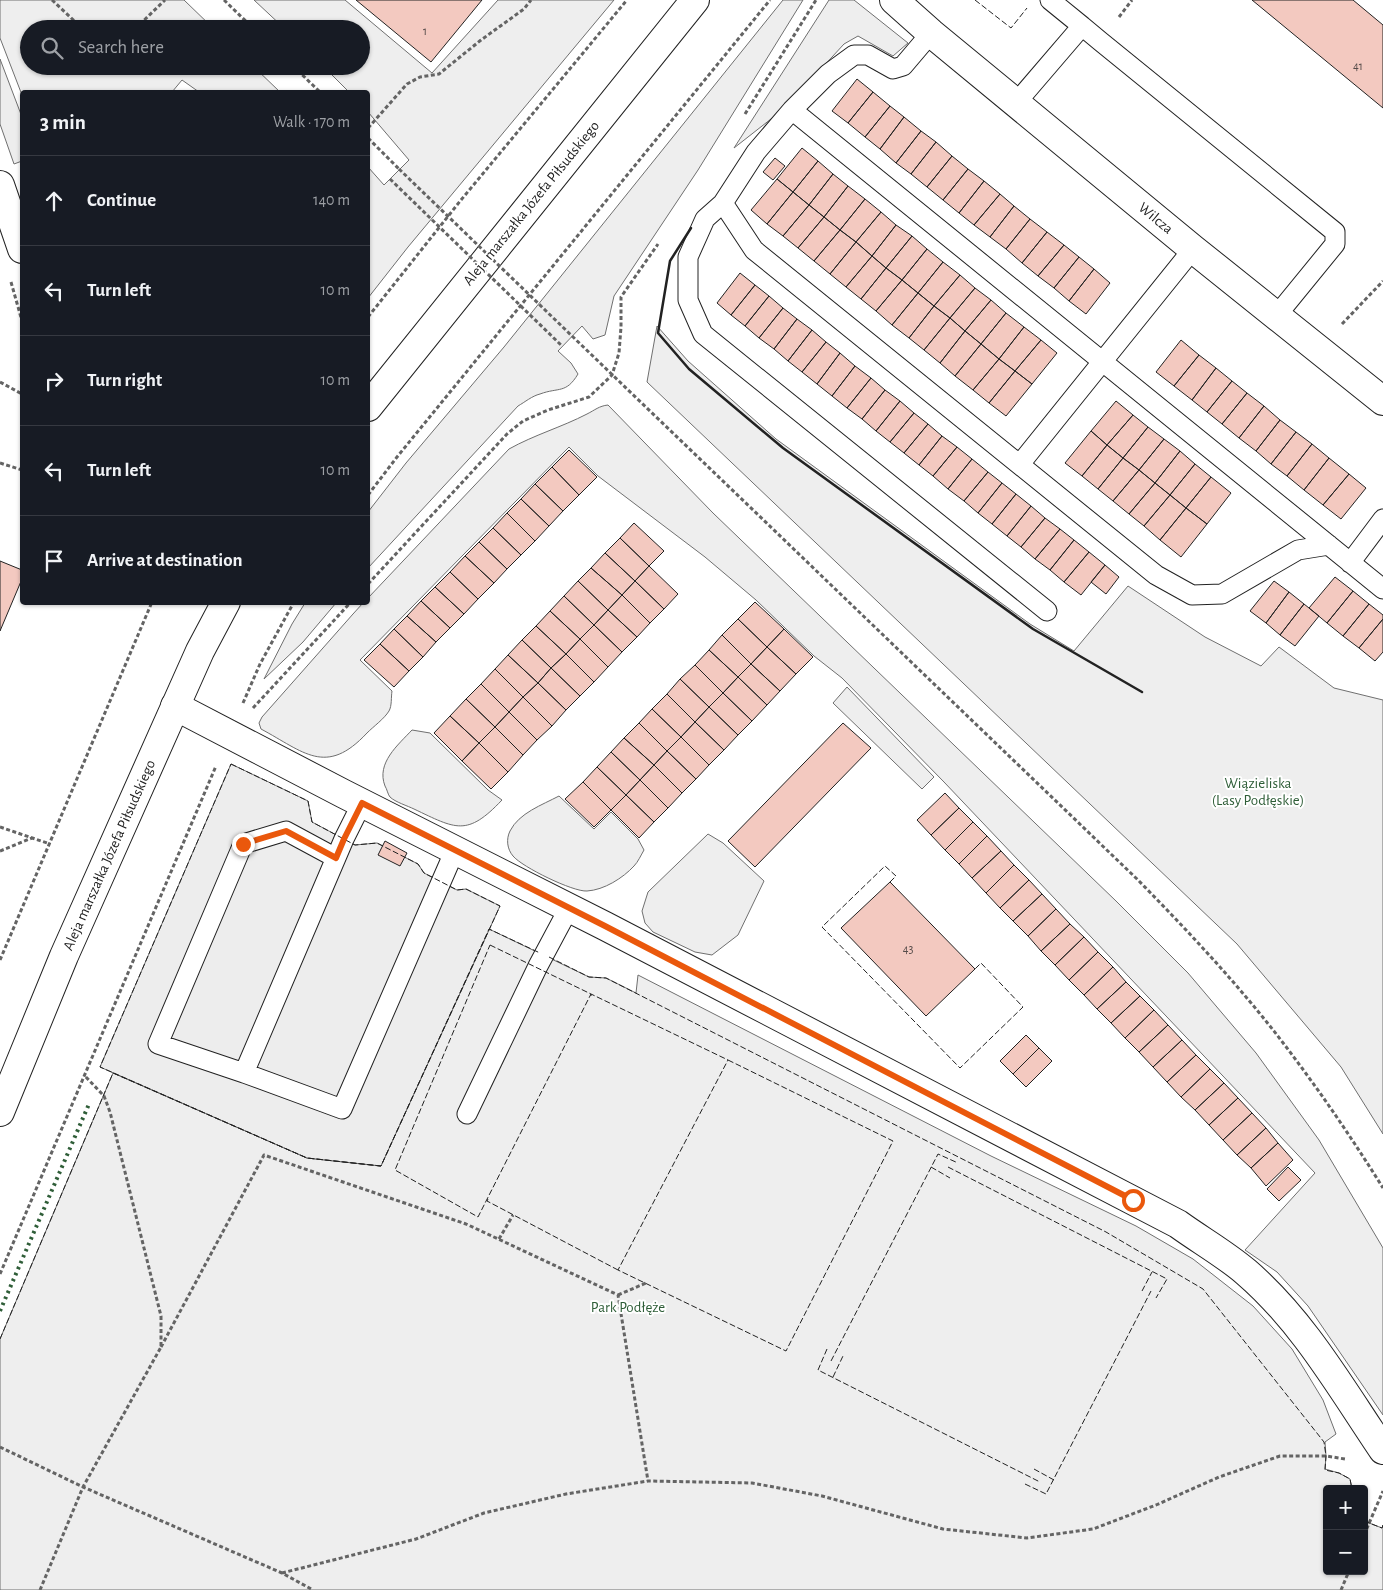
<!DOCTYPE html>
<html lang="en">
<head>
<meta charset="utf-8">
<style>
  :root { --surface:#171b24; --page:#242831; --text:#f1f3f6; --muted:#9ea1a6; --line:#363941 }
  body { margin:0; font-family:"Alegreya Sans",sans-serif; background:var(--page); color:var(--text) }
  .controls { position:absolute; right:15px; bottom:15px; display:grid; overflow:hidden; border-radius:5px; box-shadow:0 1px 4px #0004 }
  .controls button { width:45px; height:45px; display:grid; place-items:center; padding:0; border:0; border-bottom:1px solid var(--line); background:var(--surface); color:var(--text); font:25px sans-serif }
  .stop { position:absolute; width:15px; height:15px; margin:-11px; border:4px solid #ea580c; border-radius:50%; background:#fff }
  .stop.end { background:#ea580c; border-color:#fff; box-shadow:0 1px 5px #0008 }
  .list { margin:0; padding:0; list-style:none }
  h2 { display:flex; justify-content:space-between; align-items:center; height:65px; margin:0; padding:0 20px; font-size:21px }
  h2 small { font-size:16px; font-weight:400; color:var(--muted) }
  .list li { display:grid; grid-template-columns:32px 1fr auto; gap:15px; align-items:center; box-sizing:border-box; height:90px; padding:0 20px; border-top:1px solid var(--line) }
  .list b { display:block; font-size:19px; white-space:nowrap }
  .list em { font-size:16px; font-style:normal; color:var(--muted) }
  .icon { flex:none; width:28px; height:28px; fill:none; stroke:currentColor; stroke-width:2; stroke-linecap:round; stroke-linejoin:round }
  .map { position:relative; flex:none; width:1383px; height:1590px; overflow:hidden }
  .search { position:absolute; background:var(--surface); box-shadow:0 1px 4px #0004; left:20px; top:20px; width:350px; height:55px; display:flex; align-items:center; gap:12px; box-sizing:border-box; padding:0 18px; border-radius:28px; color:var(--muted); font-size:19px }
  .panel { position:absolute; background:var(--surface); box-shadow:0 1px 4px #0004; left:20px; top:90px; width:350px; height:515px; border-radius:5px }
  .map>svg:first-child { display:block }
  .green { fill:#eee; stroke:#6f6f6f }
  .parking { fill:#ededed; stroke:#6f6f6f }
  .building { fill:#f3c9c0; stroke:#222 }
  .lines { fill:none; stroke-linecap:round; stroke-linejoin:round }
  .lane-casing { stroke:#222; stroke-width:21 }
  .street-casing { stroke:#222; stroke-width:30 }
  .secondary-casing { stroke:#222; stroke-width:30 }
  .path { stroke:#646464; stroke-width:3; stroke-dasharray:4 2.5; stroke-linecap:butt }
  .lane { stroke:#fff; stroke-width:19 }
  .street { stroke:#fff; stroke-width:28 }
  .secondary { stroke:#fff; stroke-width:28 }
  .path-bridge { stroke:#646464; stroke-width:3; stroke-dasharray:4 2.5; stroke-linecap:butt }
  .hedge { stroke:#2f5e38; stroke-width:4; stroke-dasharray:2.5 4; stroke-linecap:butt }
  .fence { stroke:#222; stroke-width:1; stroke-dasharray:6 2.5; stroke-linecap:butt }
  .wall { stroke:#222; stroke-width:2.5 }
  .route { stroke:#ea580c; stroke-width:6 }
  .labels { text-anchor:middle; stroke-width:4; stroke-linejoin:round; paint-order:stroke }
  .number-label { font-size:12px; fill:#564c4a }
  .street-label { font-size:15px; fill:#222; stroke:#fff }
  .park-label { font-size:15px; fill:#2f5e38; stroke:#fff }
</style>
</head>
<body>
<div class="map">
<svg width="1383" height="1590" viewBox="0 0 1383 1590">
  <rect width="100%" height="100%" fill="#fff"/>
  <path class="green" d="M0 0H184L214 29H29V66H253L280 92H199L182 80 172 92H22V95L0 38Z
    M254 0H345L432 73 498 0H614L408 247 368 298V167L384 185 409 160 368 112V92H349L323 66H361V29H285Z
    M783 0H803L698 170 614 296 605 335 593 339 582 326 558 351 571 363 578 374C566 394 559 387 540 394 532 396 525 402 518 406L368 568V512L406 463 504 347Z
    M829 0H854L908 43 893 56 858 36 844 44 785 108 734 148Z
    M657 326 688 361 776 439 1030 624 1074 651 1128 586 1205 637 1261 666 1279 647 1334 688 1383 700V1134L1341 1067 1237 944 647 382Z
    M608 405 713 513 1116 901 1188 973 1256 1053 1319 1140 1383 1248V1415L1308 1306 1277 1272 1245 1250 1315 1173 944 782 842 678 814 656 756 600 705 557 598 476 569 447 360 660 392 691C391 697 392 706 389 711 384 719 374 726 367 733 326 777 304 752 261 729L259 723 262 717 353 614 363 603 368 602V598L509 449C534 435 562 427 587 414 595 410 599 406 608 405Z
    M305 603H336L303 642 264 679 292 624Z
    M847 687 934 777 922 789 833 703Z
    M412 730 430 733 488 790 502 800C467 837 456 829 414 809 408 806 395 802 390 797 388 795 387 789 385 786 376 763 398 745 412 730Z
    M559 796 594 829 611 812 638 839 644 850C641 855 638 862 634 866 623 878 604 890 587 891 573 892 522 867 513 856 507 849 506 839 510 831 519 813 542 805 559 796Z
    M708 834 723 843 764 881 738 935 712 955 695 952 653 932 645 923 642 911 648 892Z
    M489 929 589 977 606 978 636 993 638 975 991 1156 1136 1226 1193 1259 1253 1306 1292 1349 1323 1400 1336 1434 1325 1442 1326 1456 1325 1469 1339 1473 1350 1479 1352 1489H1327V1571H1364V1521L1382 1528 1383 1525V1590H0V1339L113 1073 307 1158 380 1166Z"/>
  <path class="parking" d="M0 59 22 117V161L14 164 0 124Z
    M231 764 308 801 312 822 327 830 355 845 377 843 418 864 424 873 457 890 466 889 500 906 381 1166 307 1158 100 1067Z"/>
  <path class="building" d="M356 0H482L431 62Z
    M1252 0H1353L1383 25V108Z
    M857 79 873 92 848 123 832 111Z
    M873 92 890 106 865 137 848 123Z
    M890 106 904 117 880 149 865 137Z
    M904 117 921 131 896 163 880 149Z
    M921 131 936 142 911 174 896 163Z
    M936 142 952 156 927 187 911 174Z
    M802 148 818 161 793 192 777 179Z
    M952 156 968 169 943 200 927 187Z
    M775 158 785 166 773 180 763 172Z
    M818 161 833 174 809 205 793 192Z
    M968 169 984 181 959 213 943 200Z
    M833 174 848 186 824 217 809 205Z
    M777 179 793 192 767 224 751 210Z
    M984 181 1000 194 974 225 959 213Z
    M848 186 865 199 840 230 824 217Z
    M793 192 809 205 783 236 767 224Z
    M1000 194 1014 206 990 237 974 225Z
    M865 199 881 212 856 242 840 230Z
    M809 205 824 217 798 248 783 236Z
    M1014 206 1030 219 1006 249 990 237Z
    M881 212 896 225 872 256 856 242Z
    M824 217 840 230 814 261 798 248Z
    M1030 219 1047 232 1022 263 1006 249Z
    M896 225 912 236 886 268 872 256Z
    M840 230 856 242 830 274 814 261Z
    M1047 232 1064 245 1038 276 1022 263Z
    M912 236 927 249 902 280 886 268Z
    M856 242 872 256 846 287 830 274Z
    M1064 245 1079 257 1054 288 1038 276Z
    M927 249 943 262 918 293 902 280Z
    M872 256 886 268 861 299 846 287Z
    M1079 257 1094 269 1069 301 1054 288Z
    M943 262 960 275 934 306 918 293Z
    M886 268 902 280 876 311 861 299Z
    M1094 269 1110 283 1086 314 1069 301Z
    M740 273 755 285 731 315 717 303Z
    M960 275 975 288 950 318 934 306Z
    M902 280 918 293 892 325 876 311Z
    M755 285 769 296 745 326 731 315Z
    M975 288 991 300 965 331 950 318Z
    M918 293 934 306 909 338 892 325Z
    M769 296 783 308 759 338 745 326Z
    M991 300 1006 313 981 344 965 331Z
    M934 306 950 318 924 350 909 338Z
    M783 308 797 319 774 349 759 338Z
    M1006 313 1024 327 999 359 981 344Z
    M950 318 965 331 940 363 924 350Z
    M797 319 812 330 788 361 774 349Z
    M1024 327 1041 340 1015 371 999 359Z
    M812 330 826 342 802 372 788 361Z
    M965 331 981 344 955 376 940 363Z
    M1041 340 1057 353 1032 384 1015 371Z
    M1181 340 1199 355 1174 386 1156 372Z
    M826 342 840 353 817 384 802 372Z
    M981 344 999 359 973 390 955 376Z
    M840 353 855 366 832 396 817 384Z
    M1199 355 1216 368 1192 400 1174 386Z
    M999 359 1015 371 989 403 973 390Z
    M855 366 871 378 847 408 832 396Z
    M1216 368 1232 381 1207 412 1192 400Z
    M1015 371 1032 384 1006 416 989 403Z
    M871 378 885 390 862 419 847 408Z
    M1232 381 1247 393 1222 424 1207 412Z
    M885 390 900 401 876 431 862 419Z
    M1247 393 1264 406 1239 438 1222 424Z
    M900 401 914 413 890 442 876 431Z
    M1116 401 1133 415 1107 445 1091 431Z
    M1264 406 1280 420 1256 451 1239 438Z
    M914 413 928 424 904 453 890 442Z
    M1133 415 1148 427 1123 458 1107 445Z
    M1280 420 1296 432 1271 464 1256 451Z
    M928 424 942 436 919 465 904 453Z
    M1148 427 1164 439 1139 470 1123 458Z
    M1091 431 1107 445 1082 476 1065 463Z
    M1296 432 1312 444 1287 476 1271 464Z
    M942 436 957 447 933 476 919 465Z
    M1164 439 1180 451 1155 483 1139 470Z
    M1312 444 1329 458 1304 490 1287 476Z
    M1107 445 1123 458 1098 489 1082 476Z
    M957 447 972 459 948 489 933 476Z
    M569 450 597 477 579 495 552 467Z
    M1180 451 1195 464 1170 495 1155 483Z
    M1123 458 1139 470 1113 501 1098 489Z
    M1329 458 1349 474 1323 505 1304 490Z
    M972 459 988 472 964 501 948 489Z
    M1195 464 1211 477 1186 508 1170 495Z
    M552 467 579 495 563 511 535 484Z
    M1139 470 1155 483 1129 514 1113 501Z
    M988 472 1002 483 978 513 964 501Z
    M1349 474 1366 488 1341 519 1323 505Z
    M1211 477 1231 493 1207 524 1186 508Z
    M1002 483 1016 494 992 524 978 513Z
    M1155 483 1170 495 1144 526 1129 514Z
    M535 484 563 511 549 526 521 499Z
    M1016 494 1031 506 1007 536 992 524Z
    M1170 495 1186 508 1160 540 1144 526Z
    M521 499 549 526 535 541 507 513Z
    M1031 506 1045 518 1021 547 1007 536Z
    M1186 508 1207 524 1181 557 1160 540Z
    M507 513 535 541 521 555 493 528Z
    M1045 518 1060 529 1035 559 1021 547Z
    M634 523 664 551 649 566 620 538Z
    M493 528 521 555 507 569 479 542Z
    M1060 529 1074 540 1050 570 1035 559Z
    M620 538 649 566 635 581 605 553Z
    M1074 540 1089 552 1064 582 1050 570Z
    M479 542 507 569 494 583 465 556Z
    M1089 552 1105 565 1081 595 1064 582Z
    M605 553 635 581 622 595 591 568Z
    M465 556 494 583 478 599 450 572Z
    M0 561 22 570V579L0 631Z
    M1105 565 1119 577 1106 594 1091 582Z
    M649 566 678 594 664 609 635 581Z
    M591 568 622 595 608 610 578 581Z
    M450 572 478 599 464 614 435 587Z
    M1335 577 1353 591 1327 623 1309 608Z
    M578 581 608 610 594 625 564 596Z
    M635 581 664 609 650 623 622 595Z
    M1274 581 1289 592 1266 623 1250 611Z
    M435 587 464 614 450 628 421 601Z
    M1353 591 1369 604 1343 636 1327 623Z
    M1289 592 1304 604 1280 635 1266 623Z
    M622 595 650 623 637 637 608 610Z
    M564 596 594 625 580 639 550 611Z
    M421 601 450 628 436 642 407 616Z
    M755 602 784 629 767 647 738 619Z
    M1304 604 1319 616 1295 646 1280 635Z
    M1369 604 1383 615V619L1359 648 1343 636Z
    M608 610 637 637 622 652 594 625Z
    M550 611 580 639 566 654 536 626Z
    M407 616 436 642 423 657 394 629Z
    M738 619 767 647 751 664 722 635Z
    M1383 619V652L1375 661 1359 648Z
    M594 625 622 652 608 667 580 639Z
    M536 626 566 654 551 668 522 640Z
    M394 629 423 657 409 671 380 644Z
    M784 629 813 657 796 674 767 647Z
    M722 635 751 664 738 677 709 650Z
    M580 639 608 667 594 682 566 654Z
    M522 640 551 668 538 683 508 655Z
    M380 644 409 671 394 687 364 660Z
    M767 647 796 674 780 691 751 664Z
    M709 650 738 677 723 693 695 665Z
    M566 654 594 682 580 696 551 668Z
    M508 655 538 683 523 697 495 669Z
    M751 664 780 691 767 705 738 677Z
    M695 665 723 693 709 707 680 679Z
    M551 668 580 696 566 710 538 683Z
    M495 669 523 697 509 712 481 684Z
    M738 677 767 705 752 721 723 693Z
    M680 679 709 707 695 722 667 694Z
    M538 683 566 710 552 726 523 697Z
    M481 684 509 712 495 727 466 699Z
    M723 693 752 721 738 735 709 707Z
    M667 694 695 722 681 737 652 709Z
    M523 697 552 726 537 740 509 712Z
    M466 699 495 727 479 743 450 716Z
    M709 707 738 735 724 750 695 722Z
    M652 709 681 737 667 751 639 723Z
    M509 712 537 740 523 755 495 727Z
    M450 716 479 743 462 761 434 733Z
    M695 722 724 750 709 765 681 737Z
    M639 723 667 751 654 765 624 738Z
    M843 723 871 748 755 867 728 841Z
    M495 727 523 755 508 772 479 743Z
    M681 737 709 765 696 779 667 751Z
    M624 738 654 765 640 780 611 752Z
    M479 743 508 772 491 789 462 761Z
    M667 751 696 779 682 793 654 765Z
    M611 752 640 780 626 795 597 767Z
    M654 765 682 793 668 808 640 780Z
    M597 767 626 795 611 810 583 782Z
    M640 780 668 808 654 822 626 795Z
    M583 782 611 810 594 827 565 799Z
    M945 793 959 808 931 835 917 820Z
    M626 795 654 822 639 838 611 810Z
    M959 808 973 822 945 850 931 835Z
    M973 822 987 836 959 864 945 850Z
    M987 836 1001 851 972 878 959 864Z
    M385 841 407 853 400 866 378 855Z
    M1001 851 1014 865 986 893 972 878Z
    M1014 865 1029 880 1000 908 986 893Z
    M1029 880 1042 894 1013 921 1000 908Z
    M890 882 975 969 926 1016 841 928Z
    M1042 894 1056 909 1028 936 1013 921Z
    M1056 909 1070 924 1041 951 1028 936Z
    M1070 924 1084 937 1055 965 1041 951Z
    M1084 937 1098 952 1069 980 1055 965Z
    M1098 952 1113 967 1084 995 1069 980Z
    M1113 967 1126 982 1097 1009 1084 995Z
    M1126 982 1140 996 1111 1023 1097 1009Z
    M1140 996 1154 1010 1125 1038 1111 1023Z
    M1154 1010 1168 1025 1139 1052 1125 1038Z
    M1168 1025 1182 1040 1153 1067 1139 1052Z
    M1026 1035 1039 1048 1013 1074 1000 1061Z
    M1182 1040 1196 1055 1167 1082 1153 1067Z
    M1039 1048 1052 1061 1026 1087 1013 1074Z
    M1196 1055 1210 1069 1181 1097 1167 1082Z
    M1210 1069 1224 1083 1195 1110 1181 1097Z
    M1224 1083 1238 1098 1209 1125 1195 1110Z
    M1238 1098 1252 1113 1223 1140 1209 1125Z
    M1252 1113 1266 1128 1237 1155 1223 1140Z
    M1266 1128 1278 1143 1251 1168 1237 1155Z
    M1278 1143 1293 1160 1266 1186 1251 1168Z
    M1288 1167 1301 1180 1279 1201 1267 1189Z"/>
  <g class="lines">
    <defs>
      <path id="lane" d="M1050 0 1082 26
        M931 33 903 66 893 69 868 55H854L828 74 792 110 756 152 723 203 705 219 688 257V300L703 334 1047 611
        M1016 103 1082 26 1100 41 1335 232V244L1277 315
        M792 110 1383 589
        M723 203 754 250 1156 575 1192 595 1222 594 1298 550 1329 545
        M1020 464 1193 249
        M1350 563 1383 519
        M362 803 344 839 244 1073 342 1109 455 850
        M244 1073 158 1044 243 844 286 831 336 858
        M467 1114 538 966 569 908"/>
      <path id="street" d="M894 0 931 33 1193 249 1383 401
        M0 185 22 249
        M175 706 344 794 605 926 1178 1224C1200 1240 1225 1254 1246 1272 1303 1321 1341 1388 1383 1450"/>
      <path id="secondary" d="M368 407 695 0
        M0 1112 64 956 200 651 226 602"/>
    </defs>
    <use href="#lane" class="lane-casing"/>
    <use href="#street" class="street-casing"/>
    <use href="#secondary" class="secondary-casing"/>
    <path class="path" d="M52 0 83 29
      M224 0 254 29
      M1119 17 1132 0
      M135 29 165 0
      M293 66 320 92
      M745 114 816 0
      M368 128 407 84 420 77 439 74 481 40 524 9 531 0
      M368 138 399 169
      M11 282 22 321
      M368 317 461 200 627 0
      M1342 324 1383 281
      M572 336 1137 879C1186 929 1234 980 1277 1035 1315 1084 1350 1135 1383 1188
      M0 382 22 394
      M0 463 22 470
      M368 495 397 457 770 0
      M368 584 507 434 523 421 548 410 589 397 612 375 619 353 621 327V297L658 244
      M243 703 260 664 294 602
      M253 708 351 602
      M0 827 50 844
      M0 851 32 838
      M0 960 152 602
      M499 1239 513 1215
      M0 1274 216 766
      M618 1295 646 1283
      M161 1347 264 1155 466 1224 618 1295 648 1481
      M0 1447 83 1487 282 1573 313 1590
      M1364 1535 1383 1491
      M282 1573 416 1539 484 1513 566 1494 648 1481 752 1483 822 1496 943 1529 1027 1538 1093 1529 1156 1505 1219 1477 1280 1456H1326L1345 1459
      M40 1590 83 1487 161 1347V1316L110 1112 104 1096 85 1076
      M1341 1590 1349 1571"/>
    <use href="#lane" class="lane"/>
    <use href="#street" class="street"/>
    <use href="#secondary" class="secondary"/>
    <path class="path-bridge" d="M399 169 572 336
      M390 179 562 346"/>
    <path class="hedge" d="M0 1311 89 1104"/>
    <path class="fence" d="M975 0 1011 28 1027 8
      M231 764 308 801 312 822 355 845 377 843 418 864 424 873 457 890 466 889 500 906 381 1166 307 1158 100 1067Z
      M890 882 896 876 885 866 822 927 960 1068 1023 1007 981 963 975 969
      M490 945 591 994 478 1217 395 1170Z
      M549 957 589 977 606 978 1106 1232 1203 1289 1324 1442 1326 1456 1325 1470 1339 1473 1350 1479 1352 1489
      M591 996V994L728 1060
      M728 1060 893 1141 786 1351 618 1270Z
      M931 1167 950 1178
      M948 1167 1167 1279 1156 1298
      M488 1199 487 1201 618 1270
      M1142 1291 1152 1272
      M0 1339 113 1073 307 1158 381 1166 489 929 540 953
      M827 1349 818 1370 1040 1482
      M831 1361 938 1154 958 1163
      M833 1377 843 1356
      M1034 1469 1054 1480
      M1025 1484 1046 1494 1151 1291
      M1364 1521 1382 1528 1383 1525"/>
    <path class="wall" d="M691 228 670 261 658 333 689 369 783 448 1033 629 1142 692"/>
  </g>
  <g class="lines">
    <path class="route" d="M243 844 286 831 336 858 344 839 362 803 605 926 1133 1200"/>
  </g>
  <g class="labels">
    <g class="number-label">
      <text x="425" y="35">1</text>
      <text x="1358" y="70">41</text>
      <text x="908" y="953">43</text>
    </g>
    <g class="street-label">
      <text transform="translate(531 203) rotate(-51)" y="5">Aleja marszałka Józefa Piłsudskiego</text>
      <text transform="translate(1156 218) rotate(40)" y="5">Wilcza</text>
      <text transform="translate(109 855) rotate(-66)" y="5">Aleja marszałka Józefa Piłsudskiego</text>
    </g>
    <g class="park-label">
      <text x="1258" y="788">Wiązieliska<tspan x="1258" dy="17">(Lasy Podłęskie)</tspan></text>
      <text x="628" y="1312">Park Podłęże</text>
    </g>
  </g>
</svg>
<div class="controls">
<button>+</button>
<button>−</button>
</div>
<div class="stop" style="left:1133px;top:1200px"></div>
<div class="stop end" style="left:243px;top:844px"></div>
<div class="search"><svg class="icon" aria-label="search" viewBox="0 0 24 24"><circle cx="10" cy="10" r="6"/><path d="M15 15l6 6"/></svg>Search here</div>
<section class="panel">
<h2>3 min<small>Walk · 170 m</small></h2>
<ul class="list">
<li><svg class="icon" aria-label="ahead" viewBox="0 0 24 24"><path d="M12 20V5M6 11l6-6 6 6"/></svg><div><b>Continue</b></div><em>140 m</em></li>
<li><svg class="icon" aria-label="left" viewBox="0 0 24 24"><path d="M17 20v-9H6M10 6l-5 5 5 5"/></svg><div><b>Turn left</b></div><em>10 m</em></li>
<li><svg class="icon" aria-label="right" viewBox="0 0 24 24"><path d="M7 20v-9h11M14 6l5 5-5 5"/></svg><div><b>Turn right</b></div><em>10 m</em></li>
<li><svg class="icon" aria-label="left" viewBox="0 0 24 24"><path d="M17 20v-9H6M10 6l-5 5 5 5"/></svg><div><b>Turn left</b></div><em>10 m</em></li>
<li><svg class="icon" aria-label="arrive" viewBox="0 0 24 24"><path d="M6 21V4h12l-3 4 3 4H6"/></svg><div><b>Arrive at destination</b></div></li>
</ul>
</section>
</div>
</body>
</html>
